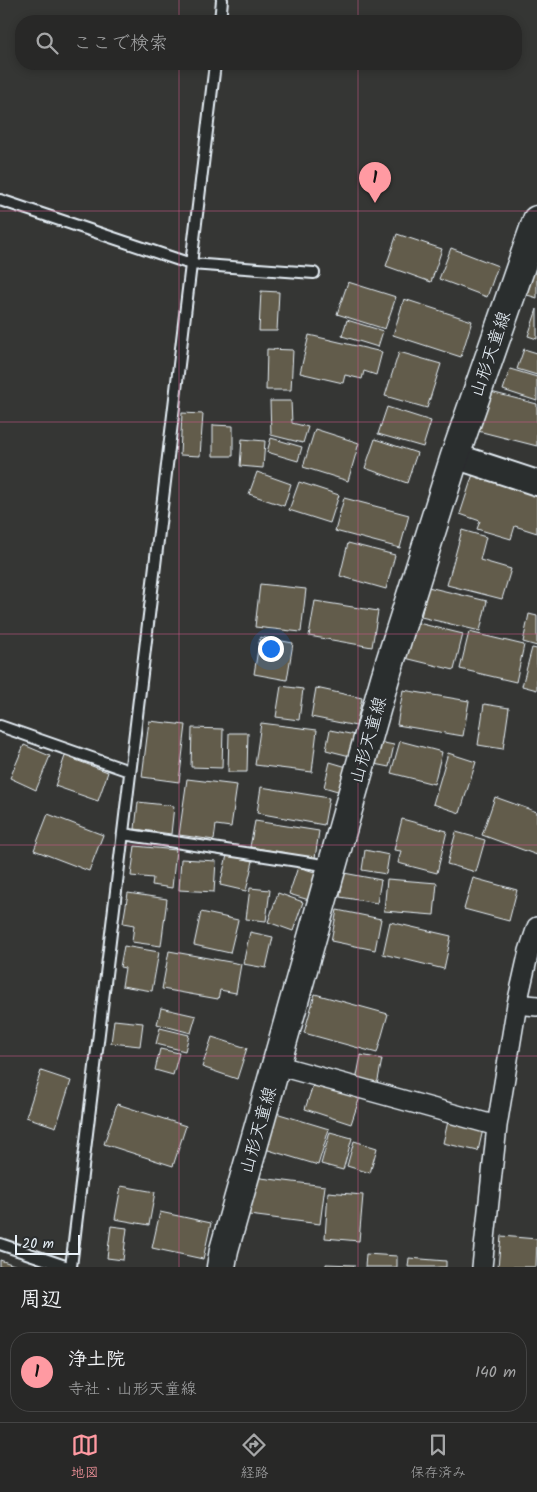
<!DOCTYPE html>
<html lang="ja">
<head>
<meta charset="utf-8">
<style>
  :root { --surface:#282827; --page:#343433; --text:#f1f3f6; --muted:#a5a6a7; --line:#444; --accent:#ff9aa2 }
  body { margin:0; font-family:Kalam,"Klee One",sans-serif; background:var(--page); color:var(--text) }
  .scale { position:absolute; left:15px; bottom:12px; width:65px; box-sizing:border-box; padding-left:5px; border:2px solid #e8f1f8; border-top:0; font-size:14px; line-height:18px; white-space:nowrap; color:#e8f1f8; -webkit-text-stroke:4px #2a2d2e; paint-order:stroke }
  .you { position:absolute; left:270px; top:648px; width:18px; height:18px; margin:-12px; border:4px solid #fff; border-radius:50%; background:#1a73e8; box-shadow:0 0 0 8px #1a73e833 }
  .badge { display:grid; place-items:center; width:32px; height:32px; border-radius:50%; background:var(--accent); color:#111; font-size:16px; font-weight:700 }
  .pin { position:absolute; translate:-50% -41px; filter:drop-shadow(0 1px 2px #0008) }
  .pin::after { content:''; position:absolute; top:26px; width:18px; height:15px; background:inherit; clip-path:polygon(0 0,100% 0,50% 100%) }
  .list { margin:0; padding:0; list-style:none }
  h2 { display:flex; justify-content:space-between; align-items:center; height:65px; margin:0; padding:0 20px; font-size:21px }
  h2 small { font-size:16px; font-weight:400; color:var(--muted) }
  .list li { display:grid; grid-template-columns:32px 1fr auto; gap:15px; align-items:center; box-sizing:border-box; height:80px; margin:0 10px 10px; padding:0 10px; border:1px solid var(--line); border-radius:20px }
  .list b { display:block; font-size:19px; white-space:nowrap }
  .list p { margin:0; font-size:16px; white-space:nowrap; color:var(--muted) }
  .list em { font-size:16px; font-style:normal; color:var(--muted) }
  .icon { flex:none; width:28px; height:28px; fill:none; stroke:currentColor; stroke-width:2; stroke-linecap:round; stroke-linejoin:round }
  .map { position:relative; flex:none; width:537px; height:1267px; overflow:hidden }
  .search { position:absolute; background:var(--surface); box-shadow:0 2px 8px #0003; left:15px; right:15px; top:15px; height:55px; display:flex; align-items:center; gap:12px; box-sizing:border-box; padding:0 18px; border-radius:20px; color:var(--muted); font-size:19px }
  .sheet { height:155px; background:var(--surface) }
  nav { display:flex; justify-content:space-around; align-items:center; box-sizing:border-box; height:70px; border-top:1px solid var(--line); background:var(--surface); font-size:14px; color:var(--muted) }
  nav a { display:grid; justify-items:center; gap:2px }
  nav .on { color:var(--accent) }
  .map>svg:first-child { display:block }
  .building { fill:#625c4b; stroke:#e8f1f8 }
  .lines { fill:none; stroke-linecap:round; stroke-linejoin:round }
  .service-casing { stroke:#e8f1f8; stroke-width:14 }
  .minor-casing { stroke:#e8f1f8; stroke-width:22 }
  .tertiary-casing { stroke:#e8f1f8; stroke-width:28 }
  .primary-casing { stroke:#e8f1f8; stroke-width:31 }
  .service { stroke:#2a2d2e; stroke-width:10 }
  .minor { stroke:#2a2d2e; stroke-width:19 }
  .tertiary { stroke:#2a2d2e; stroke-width:24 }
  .primary { stroke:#2a2d2e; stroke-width:28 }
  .grid { fill:none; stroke:#cd598a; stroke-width:1; stroke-opacity:0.55 }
  .labels { text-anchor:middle; stroke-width:4; stroke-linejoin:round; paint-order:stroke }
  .street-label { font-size:18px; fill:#e8f1f8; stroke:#2a2d2e }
</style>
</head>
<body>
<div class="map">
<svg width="537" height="1267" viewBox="0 0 537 1267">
  <rect width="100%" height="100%" fill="#353634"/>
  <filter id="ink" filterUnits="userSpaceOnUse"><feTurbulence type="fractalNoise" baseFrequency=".02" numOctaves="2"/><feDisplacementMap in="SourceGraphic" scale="10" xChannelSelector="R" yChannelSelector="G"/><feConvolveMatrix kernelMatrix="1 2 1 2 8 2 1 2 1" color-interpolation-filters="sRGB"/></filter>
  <g filter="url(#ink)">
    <path class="building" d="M397 234 442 249 431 282 386 266Z
      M451 248 498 266 487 297 439 279Z
      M537 260V298L521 293Z
      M348 282 396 297 385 329 337 314Z
      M261 291 279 292 277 331H259Z
      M404 299 472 321 461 357 393 335Z
      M537 309V339L528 336Z
      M347 320 383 331 378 347 342 336Z
      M309 335 382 352 376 375 364 371 362 379 345 375 343 383 300 373Z
      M267 349 293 350 291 390H266Z
      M524 349 537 353V375L517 369Z
      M399 352 441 364 427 408 385 396Z
      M510 369 537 377V401L503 390Z
      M487 391 537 404V446L478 431Z
      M270 401H291L292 423 308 427 303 443 271 435Z
      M387 407 431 421 423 447 378 434Z
      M182 413 203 414 200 456 180 455Z
      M213 425 233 426V456H213Z
      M315 429 359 443 348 481 303 467Z
      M271 438 302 447 298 461 267 452Z
      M242 439 265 441 263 468 240 466Z
      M375 439 417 453 407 483 365 468Z
      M257 472 291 484 284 506 249 494Z
      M473 474 537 495V533L515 526 511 539 477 529 480 521 460 514Z
      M299 482 339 495 330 523 289 510Z
      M344 498 409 515 400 548 335 531Z
      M462 530 486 537 480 560 511 569 502 599 447 585Z
      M348 543 395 555 386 589 340 576Z
      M260 584 306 589 301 632 255 627Z
      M428 587 487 601 480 631 421 617Z
      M315 601 378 611 372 647 309 636Z
      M529 614 537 616V646L523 642Z
      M414 622 463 634 454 670 405 658Z
      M469 632 524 645 516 682 460 669Z
      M260 637 293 643 287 680 254 674Z
      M532 648 537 649V690L522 686Z
      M281 686 303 689 299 720 276 717Z
      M316 688 362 698 356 726 311 717Z
      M403 690 469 701 463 736 397 725Z
      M484 704 509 708 503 749 478 745Z
      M149 721 186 725 179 782 142 777Z
      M261 723 317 730 312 772 255 765Z
      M192 728 223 729 222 768 191 767Z
      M330 730 355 735 350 756 326 750Z
      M229 733H248L247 772H228Z
      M400 741 442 752 434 784 391 773Z
      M379 742 394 745 389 767 374 764Z
      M24 745 50 756 36 790 10 778Z
      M448 753 476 762 460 813 433 804Z
      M65 756 108 772 98 801 55 786Z
      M330 762 347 767 341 792 324 787Z
      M187 779 237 785 231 827 216 825 214 840 179 835Z
      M261 787 329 798 324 825 257 813Z
      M495 797 537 812V855L482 835Z
      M138 802 174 806 171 834 135 829Z
      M48 814 103 835 89 871 34 850Z
      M402 819 447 831 437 873 398 863 401 851 394 850Z
      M255 821 319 831 315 858 250 847Z
      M456 832 485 840 476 872 447 864Z
      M135 846 176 850 172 888 152 885 153 878 131 876Z
      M365 850 389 855 386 874 362 870Z
      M227 855 253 861 246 891 220 885Z
      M181 859 216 861 214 892 179 890Z
      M298 867 318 873 309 900 289 894Z
      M344 873 381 880 377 903 340 897Z
      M473 878 517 890 509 921 464 909Z
      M387 879 437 883 434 915 384 911Z
      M250 888 270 890 266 921 246 919Z
      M128 893 167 899 161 946 132 942 134 925 123 923Z
      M278 893 303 902 293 931 268 922Z
      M337 910 381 919 375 950 331 941Z
      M201 912 238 920 230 953 194 945Z
      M390 922 451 936 444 969 383 954Z
      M250 932 273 937 266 968 243 964Z
      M124 946 159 952 152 991 122 986 125 968 120 967Z
      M169 951 241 964 236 993 220 990 218 999 162 989Z
      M315 994 388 1014 377 1053 304 1033Z
      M161 1008 196 1016 191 1033 157 1024Z
      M114 1020 143 1023 140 1046 111 1043Z
      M160 1028 189 1035 185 1051 156 1044Z
      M212 1037 247 1048 237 1079 202 1067Z
      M160 1049 179 1053 173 1075 155 1070Z
      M361 1055 382 1059 377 1085 356 1081Z
      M41 1071 71 1081 56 1127 26 1117Z
      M314 1082 360 1097 351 1124 305 1109Z
      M117 1104 186 1126 173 1166 104 1144Z
      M276 1113 329 1129 318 1165 265 1149Z
      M449 1117 484 1125 478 1151 443 1143Z
      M330 1132 352 1138 343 1170 321 1164Z
      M354 1141 377 1148 370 1173 347 1166Z
      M253 1177 325 1186 320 1224 249 1215Z
      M121 1186 155 1192 149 1225 115 1219Z
      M328 1192 363 1195 359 1241 325 1238Z
      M160 1212 211 1223 203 1259 152 1248Z
      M111 1226 127 1228 123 1260 107 1258Z
      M501 1236 537 1239 536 1267H498Z
      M366 1254 397 1256V1267H365Z
      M409 1258 446 1261V1267H408Z
      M0 1260 20 1267H0Z
      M326 1264 354 1265V1267H326Z"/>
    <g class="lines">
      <defs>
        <path id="service" d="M220 21 222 0
          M0 200 191 264 314 273
          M0 726 129 771
          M123 834 330 866
          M0 1244 68 1267
          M71 1267 215 64"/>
        <path id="minor" d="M517 1004 537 1006
          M276 1065 497 1126
          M482 1267 497 1126 517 1004 529 951 537 927"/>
        <path id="tertiary" d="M455 456 537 483"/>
        <path id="primary" d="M221 1267 224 1250 385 678 455 456 537 220"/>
      </defs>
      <use href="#service" class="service-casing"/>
      <use href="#minor" class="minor-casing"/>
      <use href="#tertiary" class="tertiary-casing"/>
      <use href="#primary" class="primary-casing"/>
      <use href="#service" class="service"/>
      <use href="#minor" class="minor"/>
      <use href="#tertiary" class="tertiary"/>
      <use href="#primary" class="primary"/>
    </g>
  </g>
  <path class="grid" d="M179 0V21M358 0V21M179 64V1267M358 64V1267M0 211H537M0 422H537M0 634H537M0 845H537M0 1056H537"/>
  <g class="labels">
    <g class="street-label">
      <text transform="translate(490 354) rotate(-71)" y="6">山形天童線</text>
      <text transform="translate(368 740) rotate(-74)" y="6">山形天童線</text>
      <text transform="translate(258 1130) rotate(-74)" y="6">山形天童線</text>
    </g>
  </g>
</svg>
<div class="scale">20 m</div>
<div class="you"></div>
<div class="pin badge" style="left:375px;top:203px">1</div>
<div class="search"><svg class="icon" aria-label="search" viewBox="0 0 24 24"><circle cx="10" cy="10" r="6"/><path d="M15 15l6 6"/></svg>ここで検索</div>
</div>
<section class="sheet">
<h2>周辺<small></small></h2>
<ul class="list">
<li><span class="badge">1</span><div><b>浄土院</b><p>寺社 · 山形天童線</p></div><em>140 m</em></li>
</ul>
</section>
<nav>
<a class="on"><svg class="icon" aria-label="map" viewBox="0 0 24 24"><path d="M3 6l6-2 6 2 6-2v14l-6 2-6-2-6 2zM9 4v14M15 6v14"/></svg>地図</a>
<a><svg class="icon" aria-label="directions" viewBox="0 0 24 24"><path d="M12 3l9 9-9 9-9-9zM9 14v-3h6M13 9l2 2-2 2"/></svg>経路</a>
<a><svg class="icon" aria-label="saved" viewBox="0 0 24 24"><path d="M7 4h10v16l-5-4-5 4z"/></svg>保存済み</a>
</nav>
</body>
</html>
